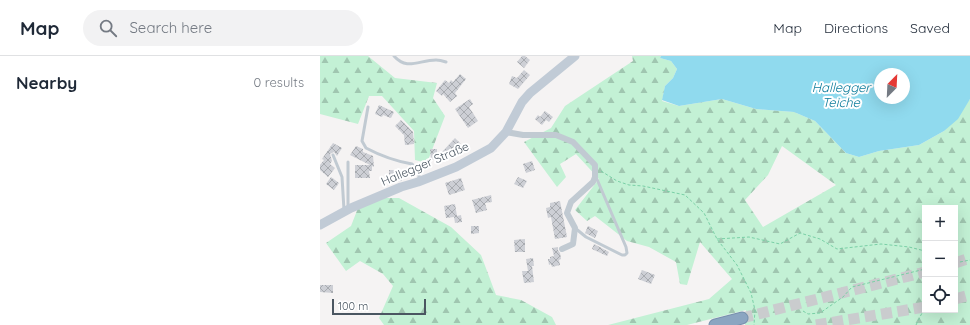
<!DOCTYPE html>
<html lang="en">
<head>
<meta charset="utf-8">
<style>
  :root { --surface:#fff; --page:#f2f2f3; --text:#1f2937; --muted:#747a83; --line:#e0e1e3 }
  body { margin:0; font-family:Quicksand,sans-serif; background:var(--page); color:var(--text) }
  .controls { position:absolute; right:12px; bottom:12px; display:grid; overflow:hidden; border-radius:0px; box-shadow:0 4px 16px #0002 }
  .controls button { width:36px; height:36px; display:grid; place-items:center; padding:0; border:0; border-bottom:1px solid var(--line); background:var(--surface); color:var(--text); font:20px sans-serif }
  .compass { position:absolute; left:554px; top:12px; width:36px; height:36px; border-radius:50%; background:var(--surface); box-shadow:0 4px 16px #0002; rotate:24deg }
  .scale { position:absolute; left:12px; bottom:10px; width:94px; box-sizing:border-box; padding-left:4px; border:2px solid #4a5661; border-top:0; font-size:11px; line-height:14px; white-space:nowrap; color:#4a5661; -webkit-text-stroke:3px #fff; paint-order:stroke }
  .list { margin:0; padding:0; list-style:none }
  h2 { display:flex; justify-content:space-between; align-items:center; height:52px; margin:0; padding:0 16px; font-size:17px }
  h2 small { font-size:13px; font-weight:400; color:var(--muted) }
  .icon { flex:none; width:22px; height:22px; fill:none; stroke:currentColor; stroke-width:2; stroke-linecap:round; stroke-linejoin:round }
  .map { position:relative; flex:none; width:650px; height:269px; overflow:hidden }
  header { display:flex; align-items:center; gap:24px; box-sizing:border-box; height:56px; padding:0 20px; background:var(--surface); border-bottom:1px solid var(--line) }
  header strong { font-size:19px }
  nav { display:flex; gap:22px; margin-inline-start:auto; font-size:14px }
  .search { width:280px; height:36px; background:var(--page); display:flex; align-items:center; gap:10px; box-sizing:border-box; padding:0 14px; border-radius:22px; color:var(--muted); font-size:15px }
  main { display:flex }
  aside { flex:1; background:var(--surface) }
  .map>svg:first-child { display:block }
  .forest { fill:url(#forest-firs); fill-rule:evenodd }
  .water { fill:#90daee; fill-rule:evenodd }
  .building { fill:url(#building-cross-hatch) }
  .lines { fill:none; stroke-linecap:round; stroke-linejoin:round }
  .highway-tunnel { stroke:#caccce; stroke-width:11; stroke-dasharray:11 5.5; stroke-linecap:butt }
  .highway-casing { stroke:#7690ad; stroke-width:13 }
  .path { stroke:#7ad0a6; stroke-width:1; stroke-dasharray:3 2; stroke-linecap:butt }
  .lane { stroke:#c1cad2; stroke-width:3 }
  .street { stroke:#c1cad2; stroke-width:6 }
  .secondary { stroke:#c1cbd6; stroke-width:9 }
  .highway { stroke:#8ba5c1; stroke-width:11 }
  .labels { text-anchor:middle; stroke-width:4; stroke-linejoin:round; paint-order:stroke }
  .street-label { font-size:12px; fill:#4a5661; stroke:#fff }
  .water-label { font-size:13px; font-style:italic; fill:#0c7c9b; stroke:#fff }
</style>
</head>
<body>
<header>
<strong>Map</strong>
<div class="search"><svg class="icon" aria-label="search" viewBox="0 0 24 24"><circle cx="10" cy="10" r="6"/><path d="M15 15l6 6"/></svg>Search here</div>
<nav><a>Map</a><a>Directions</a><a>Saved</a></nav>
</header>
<main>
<aside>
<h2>Nearby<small>0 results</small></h2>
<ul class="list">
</ul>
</aside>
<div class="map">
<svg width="650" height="269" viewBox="0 0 650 269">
  <defs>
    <pattern id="forest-firs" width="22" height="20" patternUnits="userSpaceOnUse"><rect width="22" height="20" fill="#c3f1d5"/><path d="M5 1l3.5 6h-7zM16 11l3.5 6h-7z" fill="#a0c6b0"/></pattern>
    <pattern id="building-cross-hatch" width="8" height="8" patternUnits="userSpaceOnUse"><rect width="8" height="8" fill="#cdcfd5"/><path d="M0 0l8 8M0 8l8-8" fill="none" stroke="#a8abb0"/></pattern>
  </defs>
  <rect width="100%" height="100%" fill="#f5f3f3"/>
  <path class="forest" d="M0 0H48L75 22 117 27 113 42 125 60 107 107 95 104 94 75 62 40H49L38 68 0 58Z
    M312 0H341L340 2 351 5 357 13 353 22 345 30 342 45 359 50 402 43 436 53 474 56 495 65 526 97 539 101 559 95 599 89 624 75 650 43V269H425L426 254 367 269H288L389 243 412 223 380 186 367 229 360 228 356 206 329 191 307 185 275 160 267 165 255 154 279 123 256 98 240 108 246 121 237 131 204 86 231 72 245 50 313 5ZM462 90 516 129 443 171 425 144 448 119ZM605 152H635V254H605Z
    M65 142H79L131 171 161 199 176 239 201 244 232 261 236 269H64L59 262 73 230 63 218 40 205 26 215 6 187 31 170 38 152Z"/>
  <path class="water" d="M341 0H650V43L638 63 624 75 599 89 559 95 539 101 526 97 495 65 474 56 436 53 402 43 359 50 342 44 345 30 353 22 357 13 351 5 340 2ZM560 18H584V42H560Z"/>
  <path class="building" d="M202 0H205L210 4 204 12 197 6Z
    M204 14 210 19 198 33 189 28 192 20 197 22Z
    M140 18 146 23 135 37 137 40 130 46 123 38 122 40 116 35 125 24 129 27 131 24 133 26Z
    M150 43 153 48 149 51 158 65 148 72 135 53Z
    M59 49 74 56 71 62 63 59 62 61 55 58Z
    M225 55 233 61 229 66 226 64 222 69 215 63 218 59 220 61Z
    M81 64 93 76 94 88 85 89 84 79 75 70Z
    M135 82 141 88 128 101 122 96Z
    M13 87 22 92 17 100 14 96 10 98 12 105 10 108 15 112 8 121 0 114V109L4 104 2 103Z
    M36 90 43 93V96L53 100 54 111 52 110V115H49L50 122H35V109H50L30 99Z
    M110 93H117V103L111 104Z
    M212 105 215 114 206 117 203 108Z
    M69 114H82V125L69 126Z
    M11 121 19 127 14 134 6 128Z
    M198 121 207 125 203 132 194 128Z
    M141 122 145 134 129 139 125 127Z
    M171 139 172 146 165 147 167 154 156 157 152 144Z
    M240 145 247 181 235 183 231 161 228 162 226 152 230 151V147Z
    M135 148 137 160 141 159 142 166 135 167 134 161 126 162 124 150Z
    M151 170H159V177L151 178Z
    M268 170 278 175 275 182 265 177Z
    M205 183V196H195L194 184Z
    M274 188 289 196 287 200 272 193Z
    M238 191V194L240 197 241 203 239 204 240 209 232 211 231 208 229 209 228 203H230V201L234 200 232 192Z
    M213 202 214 210H212L214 226 204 227 202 215H208L206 203Z
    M322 214 335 219 331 228 318 223Z
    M0 229H13V237L0 236Z"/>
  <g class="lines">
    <path class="highway-tunnel" d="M635 207 650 202
      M635 243 650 239
      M422 262 605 216
      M496 269 605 251"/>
    <defs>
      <path id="highway" d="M395 269 422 262"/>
    </defs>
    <use href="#highway" class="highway-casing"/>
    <path class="path" d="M281 115 297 125 309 129 323 130 365 139 384 157 397 183 417 209 431 237 435 254 434 269
      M397 183 429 181 460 188 480 177 500 183 517 193 561 188 589 191 605 195
      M635 207 650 204
      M483 255 488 258 500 257 523 241 532 231 605 213
      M596 269 605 251"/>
    <path class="lane" d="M74 0C87 15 99 4 116 4 119 4 123 5 126 6
      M48 51 42 85 46 92C61 100 75 105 92 108L99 116V124
      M13 99 22 121 24 154
      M28 152V106
      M255 172 266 181 302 199H305L307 197 306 191 276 121"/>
    <path class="street" d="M186 76 203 79H236L253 86 275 109V121L273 126 251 146 247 157 255 172 253 188 242 193"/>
    <path class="secondary" d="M0 169 31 152 81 131 98 126 136 111 171 92 186 76 202 46 210 37 255 0"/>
    <use href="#highway" class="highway"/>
  </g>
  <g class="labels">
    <g class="street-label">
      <text transform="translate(105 108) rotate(-23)" y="4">Hallegger Straße</text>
    </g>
    <g class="water-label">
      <text x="521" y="36">Hallegger<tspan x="521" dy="15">Teiche</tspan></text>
    </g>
  </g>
</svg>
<div class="controls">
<button>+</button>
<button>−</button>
<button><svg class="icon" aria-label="locate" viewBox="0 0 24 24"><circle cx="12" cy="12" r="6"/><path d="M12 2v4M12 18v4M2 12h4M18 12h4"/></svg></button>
</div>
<svg class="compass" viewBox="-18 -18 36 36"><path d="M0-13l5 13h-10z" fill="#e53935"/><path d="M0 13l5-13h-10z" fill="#747a83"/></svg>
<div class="scale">100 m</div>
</div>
</main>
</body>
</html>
